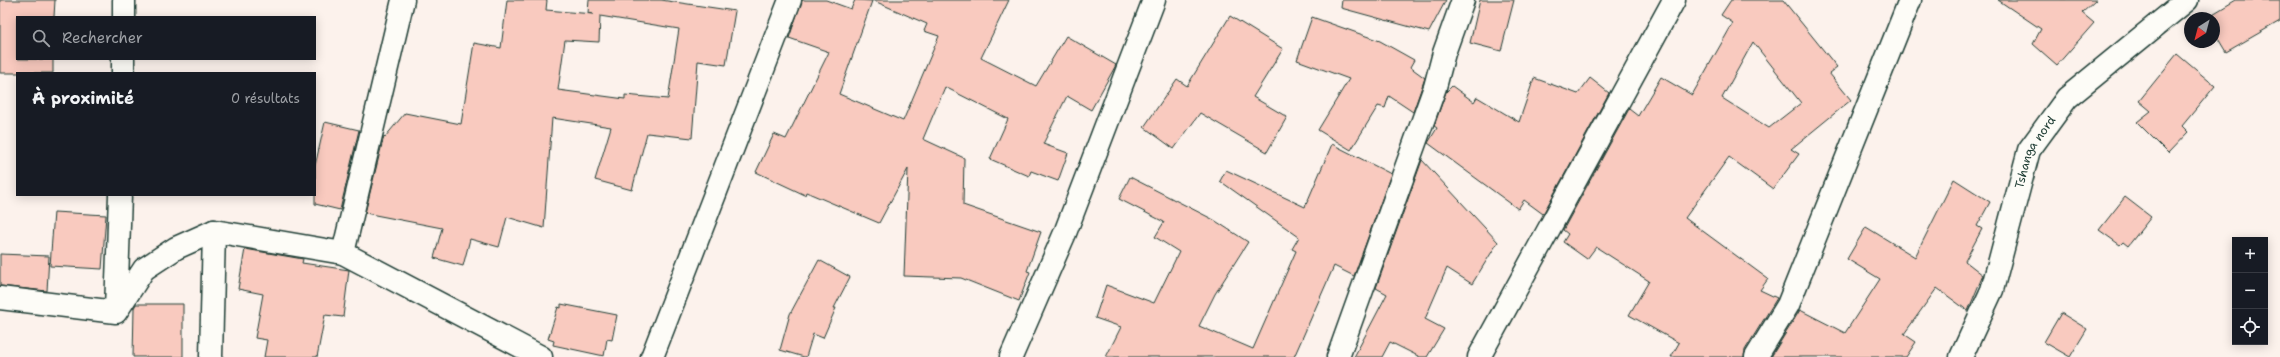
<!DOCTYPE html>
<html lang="fr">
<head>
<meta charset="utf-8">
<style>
  :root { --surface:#171b24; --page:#20242c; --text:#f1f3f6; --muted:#9ea1a6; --line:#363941 }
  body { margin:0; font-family:"Shantell Sans",sans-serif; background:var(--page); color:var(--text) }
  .controls { position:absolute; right:12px; bottom:12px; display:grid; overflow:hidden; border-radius:0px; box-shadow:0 2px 10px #0003 }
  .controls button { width:36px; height:36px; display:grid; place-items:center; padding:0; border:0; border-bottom:1px solid var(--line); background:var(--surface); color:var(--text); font:20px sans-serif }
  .compass { position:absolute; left:2184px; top:12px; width:36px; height:36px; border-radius:50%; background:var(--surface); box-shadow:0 2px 10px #0003; rotate:216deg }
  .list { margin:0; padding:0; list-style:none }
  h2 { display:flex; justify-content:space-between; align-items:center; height:52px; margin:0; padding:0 16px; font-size:17px }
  h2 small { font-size:13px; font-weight:400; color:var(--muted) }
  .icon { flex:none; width:22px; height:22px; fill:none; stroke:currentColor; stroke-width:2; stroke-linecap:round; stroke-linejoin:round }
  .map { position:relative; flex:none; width:2280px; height:357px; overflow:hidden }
  .search { position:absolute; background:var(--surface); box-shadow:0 2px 10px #0003; left:16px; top:16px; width:300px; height:44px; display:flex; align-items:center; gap:10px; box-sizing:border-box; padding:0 14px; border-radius:0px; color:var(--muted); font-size:15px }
  .panel { position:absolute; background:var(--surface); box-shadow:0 2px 10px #0003; left:16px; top:72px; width:300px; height:124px; border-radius:0px }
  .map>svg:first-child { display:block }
  .building { fill:#f9cabf; stroke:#1f3d34; fill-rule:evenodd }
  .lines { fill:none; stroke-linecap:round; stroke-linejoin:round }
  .street-casing { stroke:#1f3d34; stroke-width:25 }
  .street { stroke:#fdfcf7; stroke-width:22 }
  .labels { text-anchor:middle; stroke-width:4; stroke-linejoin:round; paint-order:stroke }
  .street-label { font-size:12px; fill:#1f3d34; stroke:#fdfcf7 }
</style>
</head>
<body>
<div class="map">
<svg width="2280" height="357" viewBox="0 0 2280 357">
  <rect width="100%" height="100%" fill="#fcf2ec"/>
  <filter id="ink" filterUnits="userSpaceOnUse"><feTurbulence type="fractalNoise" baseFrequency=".025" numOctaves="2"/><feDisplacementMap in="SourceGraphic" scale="8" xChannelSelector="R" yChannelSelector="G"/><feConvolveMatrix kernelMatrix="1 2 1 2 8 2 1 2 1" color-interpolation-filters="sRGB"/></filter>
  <g filter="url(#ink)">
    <path class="building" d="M0 0H55L54 17H17V59H53V73H0Z
      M507 0H547L546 10 593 14 588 13 589 0H661L735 11 726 65 698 61 692 138 647 133 632 190 595 180 611 127 552 118 544 228 507 217 499 247 470 239 463 266 434 258 442 228 365 213 384 136 385 137 405 113 461 124 474 43 501 48ZM600 16 679 29 668 99 625 95V99L558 90 565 40 599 42Z
      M802 0H826L851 9 855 0 872 1 839 94 903 121 939 36 924 31 927 24 872 0H1009L981 58 1036 86 1066 36 1116 65 1091 110 1067 96 1043 144 1068 153 1058 181 1031 171 1029 176 990 159 1008 119 945 87 923 139 964 158 963 205 1041 232 1027 271 1030 272 1019 301 961 278 904 276 908 169 879 223 806 192 805 195 756 172 774 134 786 139 829 52 789 38Z
      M1342 0H1446L1429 32 1341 8Z
      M1480 0H1514L1501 51 1470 43Z
      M1731 0H1783L1837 67 1829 73 1851 100 1791 149 1799 154 1773 189 1729 157 1685 218 1768 279 1760 290 1777 298 1745 350 1744 357H1671L1679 343 1629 315 1649 281 1596 247 1587 259 1563 242 1568 234 1563 230 1629 109 1638 116 1661 77 1692 95 1733 23 1721 15ZM1753 42 1801 103 1769 128 1722 98Z
      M1998 0H2096L2082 13 2094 23 2057 65 2033 44 2041 29Z
      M2236 0H2280V21L2226 52 2214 32V18H2206Z
      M1230 16 1283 49 1253 97 1287 117 1267 152 1200 113 1174 149 1144 127 1177 79 1187 86Z
      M1312 17 1380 41 1414 60 1410 67 1425 78 1413 112 1389 96 1385 108 1378 106 1351 150 1318 130 1349 79 1297 60Z
      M2177 54 2215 86 2182 126 2188 132 2168 153 2137 122 2151 111 2139 101Z
      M1534 78 1578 94 1590 78 1609 93 1543 214 1524 200 1518 209 1428 143 1437 128 1434 126 1446 92 1452 86 1474 102 1477 97 1519 122Z
      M325 122 359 130 340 210 315 204V166Z
      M1332 144 1391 174 1354 276 1334 266 1294 357H1106L1121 327 1095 318 1106 285 1154 303 1179 252 1155 237 1164 222 1119 199 1130 177 1214 220 1248 242 1215 294 1199 326 1253 349 1296 251 1292 249 1299 237 1220 181 1226 170 1305 207Z
      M1422 160 1498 242 1472 284 1447 268 1425 319 1444 329 1427 357H1420L1390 342 1382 357H1354L1387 294 1376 288Z
      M1954 179 1990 202 1977 226 1982 229 1965 261 1983 275 1968 311 1937 288 1904 334 1916 342 1906 357H1771L1800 310 1845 333 1880 279 1847 259 1866 227 1915 257Z
      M2125 197 2151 217 2128 246 2123 242 2120 245 2099 230Z
      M54 212 106 215 102 269 50 266Z
      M245 249 303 259 302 263 349 270 343 317 325 315 317 357H264L267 340 255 338 263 294 238 289Z
      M0 254 49 256 47 291 0 286Z
      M819 260 850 277 834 308H836L823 338 813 334 806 357H804L780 350 790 314Z
      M136 304H183V357H133L134 308Z
      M561 304 617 315 612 340 607 339 604 356 553 345 554 341 548 339 558 307 561 308Z
      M2061 313 2087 329 2070 357 2044 342Z"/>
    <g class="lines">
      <defs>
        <g id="street">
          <path d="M124 17V0"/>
          <path d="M123 73V59"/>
          <path d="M343 253 403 0"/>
          <path d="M0 298 116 312 144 269 176 248 214 231 343 253 541 357"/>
          <path d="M116 310 120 195"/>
          <path d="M211 357 214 231"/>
          <path d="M652 357 790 0"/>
          <path d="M1011 357 1065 233 1154 0"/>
          <path d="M1338 357 1435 87 1444 53 1463 0"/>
          <path d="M1479 357 1674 0"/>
          <path d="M1756 357 1788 305 1910 0"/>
          <path id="s1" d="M1961 357 1992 290 2029 150 2067 98 2187 0"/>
        </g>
      </defs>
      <use href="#street" class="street-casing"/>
      <use href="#street" class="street"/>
    </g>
  </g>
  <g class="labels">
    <g class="street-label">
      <text dy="4" stroke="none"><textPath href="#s1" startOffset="219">Tshanga nord</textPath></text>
    </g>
  </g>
</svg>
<div class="controls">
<button>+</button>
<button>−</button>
<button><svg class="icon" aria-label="locate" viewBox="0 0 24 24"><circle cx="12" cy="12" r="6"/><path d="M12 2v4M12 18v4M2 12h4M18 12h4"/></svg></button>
</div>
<svg class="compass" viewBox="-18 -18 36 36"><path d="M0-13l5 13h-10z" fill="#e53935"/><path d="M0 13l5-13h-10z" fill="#9ea1a6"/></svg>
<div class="search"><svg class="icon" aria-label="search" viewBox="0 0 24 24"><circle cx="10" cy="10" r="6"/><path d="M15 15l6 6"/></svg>Rechercher</div>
<section class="panel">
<h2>À proximité<small>0 résultats</small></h2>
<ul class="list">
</ul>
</section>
</div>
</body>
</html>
